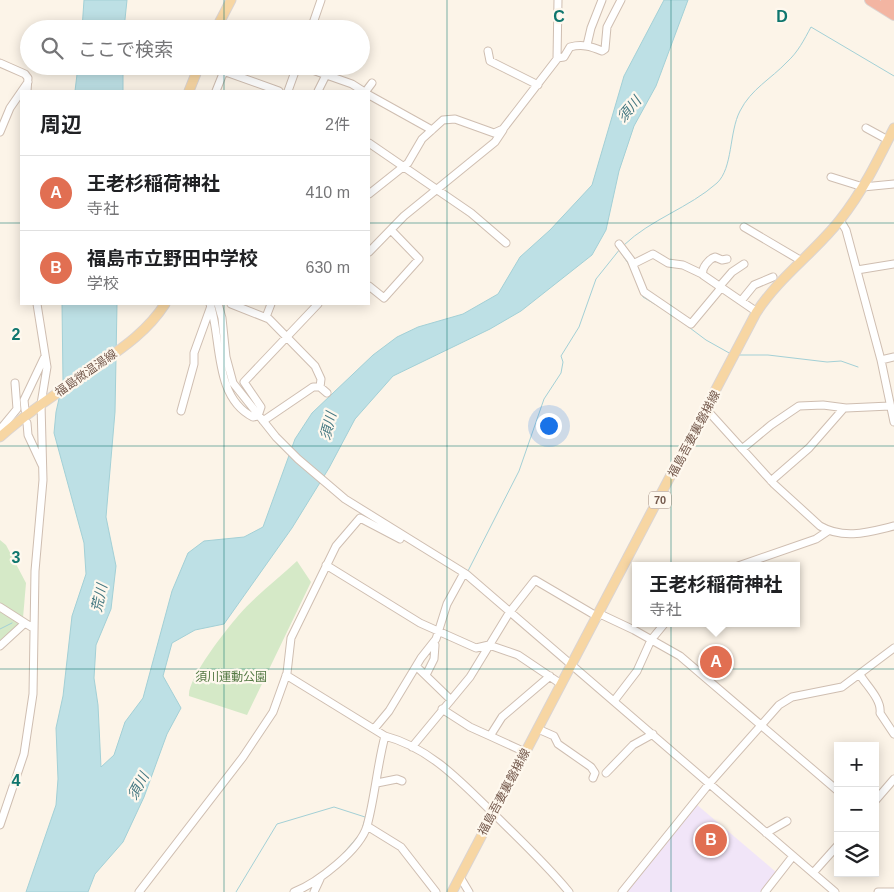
<!DOCTYPE html>
<html lang="ja">
<head>
<meta charset="utf-8">
<style>
  :root { --surface:#fff; --page:#f6f6f6; --text:#202124; --muted:#757577; --line:#e0e0e0; --accent:#e16f52 }
  body { margin:0; font-family:Helvetica,"Noto Sans JP",sans-serif; background:var(--page); color:var(--text) }
  .controls { position:absolute; right:15px; bottom:15px; display:grid; overflow:hidden; border-radius:0px; box-shadow:0 2px 12px #0003 }
  .controls button { width:45px; height:45px; display:grid; place-items:center; padding:0; border:0; border-bottom:1px solid var(--line); background:var(--surface); color:var(--text); font:25px sans-serif }
  .you { position:absolute; left:548px; top:425px; width:18px; height:18px; margin:-12px; border:4px solid #fff; border-radius:50%; background:#1a73e8; box-shadow:0 0 0 8px #1a73e833 }
  .badge { display:grid; place-items:center; width:32px; height:32px; border-radius:50%; background:var(--accent); color:#fff; font-size:16px; font-weight:700 }
  .pin { position:absolute; translate:-50% -50%; border:2px solid #fff; box-shadow:0 1px 5px #0006 }
  .popup { position:absolute; left:632px; top:562px; width:168px; height:65px; box-sizing:border-box; display:grid; place-content:center; border-radius:0px; background:var(--surface); filter:drop-shadow(0 1px 4px #0005); font-size:16px; white-space:nowrap; color:var(--muted) }
  .popup b { font-size:19px; color:var(--text) }
  .popup::after { content:''; position:absolute; left:50%; top:100%; margin-left:-10px; border:10px solid transparent; border-top-color:var(--surface) }
  .list { margin:0; padding:0; list-style:none }
  h2 { display:flex; justify-content:space-between; align-items:center; height:65px; margin:0; padding:0 20px; font-size:21px }
  h2 small { font-size:16px; font-weight:400; color:var(--muted) }
  .list li { display:grid; grid-template-columns:32px 1fr auto; gap:15px; align-items:center; box-sizing:border-box; height:75px; padding:0 20px; border-top:1px solid var(--line) }
  .list b { display:block; font-size:19px; white-space:nowrap }
  .list p { margin:0; font-size:16px; white-space:nowrap; color:var(--muted) }
  .list em { font-size:16px; font-style:normal; color:var(--muted) }
  .icon { flex:none; width:28px; height:28px; fill:none; stroke:currentColor; stroke-width:2; stroke-linecap:round; stroke-linejoin:round }
  .map { position:relative; flex:none; width:894px; height:892px; overflow:hidden }
  .search { position:absolute; background:var(--surface); box-shadow:0 2px 12px #0003; left:20px; top:20px; width:350px; height:55px; display:flex; align-items:center; gap:12px; box-sizing:border-box; padding:0 18px; border-radius:28px; color:var(--muted); font-size:19px }
  .panel { position:absolute; background:var(--surface); box-shadow:0 2px 12px #0003; left:20px; top:90px; width:350px; height:215px; border-radius:0px }
  .map>svg:first-child { display:block }
  .education { fill:#f1e5f8 }
  .green { fill:#d5e9c7 }
  .water { fill:#bde0e5; stroke:#a3d0d6 }
  .lines { fill:none; stroke-linecap:round; stroke-linejoin:round }
  .stream { stroke:#a3d0d6; stroke-width:1 }
  .minor-casing { stroke:#cfbeb1; stroke-width:9 }
  .major-casing { stroke:#dbd4d1; stroke-width:11 }
  .highway-casing { stroke:#dbd4d1; stroke-width:12 }
  .minor { stroke:#fff; stroke-width:7 }
  .major { stroke:#f7d6a3; stroke-width:9 }
  .highway { stroke:#f3b5a2; stroke-width:10 }
  .grid { fill:none; stroke:#0f766e; stroke-width:1; stroke-opacity:0.55 }
  .labels { text-anchor:middle; stroke-width:4.5; stroke-linejoin:round; paint-order:stroke }
  .shield { fill:#fef8ee; stroke:#9e897d; stroke-width:1 }
  .shield-label { font-size:11px; font-weight:bold; fill:#755a4d }
  .street-label { font-size:12px; fill:#755a4d; stroke:#fef8ee }
  .park-label { font-size:12px; fill:#557a45; stroke:#fef8ee }
  .water-label { font-size:14px; font-style:italic; fill:#437780; stroke:#fef8ee }
  .grid-label { font-size:16px; text-anchor:middle; font-weight:bold; fill:#0f766e; stroke:#fef8ee; stroke-width:4.5; stroke-linejoin:round; paint-order:stroke }
</style>
</head>
<body>
<div class="map">
<svg width="894" height="892" viewBox="0 0 894 892">
  <rect width="100%" height="100%" fill="#fcf4e8"/>
  <path class="education" d="M696 804 776 872 762 892H626Z"/>
  <path class="green" d="M0 540 6 545 26 583 23 618 0 605Z
    M297 561 311 582 247 715 189 696C187 679 226 630 238 616 255 596 278 579 297 561Z
    M0 608 23 623 0 644Z"/>
  <path class="water" d="M84 0H127L124 29H82Z
    M664 0H688L656 86 634 126 619 171 606 230 592 255 521 311 490 329 393 376 355 419 329 468 292 528 224 624 195 630 172 643 163 676 181 708 167 734 144 797 123 842 95 874 88 892H26L56 805 58 779 56 728 63 696 72 616 86 574 84 543 54 433 56 412 63 381 62 304H117L115 412 106 517 116 566 111 609 96 645 94 678 98 705 101 767 114 755 125 722 143 698 172 591 188 553 204 541 244 537 263 527 295 439 312 413 373 355 397 337 418 327 463 314 498 294 520 257 550 230 592 185 624 76Z
    M78 66H123V91H75Z"/>
  <g class="lines">
    <path class="stream" d="M624 245C651 219 689 208 717 183 733 168 729 132 740 111 751 89 771 79 787 62 798 52 804 40 811 27L894 76
      M619 250 630 266 643 297 658 306
      M682 322 706 340 731 354
      M739 355H768L827 362 841 361 858 367
      M468 571 519 471 544 399 561 373 563 362 561 356 579 327 596 279 620 249
      M0 629 12 623
      M363 826 368 808
      M341 856 360 834
      M236 892 277 824 334 807 365 817"/>
    <defs>
      <path id="minor" d="M311 29 321 0
        M587 45 591 28 602 0
        M488 51 490 61 538 85
        M557 58 564 57 570 47C582 44 590 46 602 51L605 49 607 27 621 0
        M0 63 25 74 28 78 27 91
        M209 66 279 91
        M301 66 352 84 363 91
        M216 91 224 71
        M288 91 297 66
        M318 91 326 75
        M366 91 372 83
        M369 95 432 130
        M866 128 888 140
        M0 132 10 108 28 82
        M369 143 471 213 506 243
        M831 177 863 187 894 184
        M369 194 408 163 422 139 443 120 455 119 494 133 503 129 557 59 558 0
        M840 220 846 230 881 360 894 422
        M744 227 800 260
        M619 244 631 260 644 292 691 324 721 288
        M369 252 404 216 495 142 503 130
        M727 259 722 260 715 257C709 259 701 268 703 275L757 312
        M633 264 653 254 668 263 683 265 702 274
        M857 270 894 264
        M369 286 384 298 419 259 391 230
        M719 287 732 272 744 264
        M741 301 754 285 773 277
        M210 304C222 338 213 397 253 417L258 416 261 407 244 382 318 304
        M218 304 222 318 226 357 233 383 276 437 298 459 345 499 466 574 835 892
        M231 304 269 319 315 366 321 379 320 387
        M266 317 271 304
        M881 360 894 357
        M25 410 24 400 44 358
        M707 410 774 484 820 526C844 540 869 532 894 526
        M181 411 194 364V353L211 306
        M263 421 313 387H320L327 393
        M27 423 28 435 42 465
        M3 434V426L17 409 15 383
        M742 449 771 425 799 406 823 405 846 408 890 406
        M771 481 809 448 844 408
        M326 565 420 623 476 648 489 645 518 655 561 684
        M738 566 816 539 828 531
        M0 607 25 623
        M600 614 634 630 680 656 838 791
        M0 646 25 623 33 628
        M418 668 451 700
        M286 675 385 736C431 748 463 784 495 815 520 840 546 864 569 892
        M426 675 434 659 435 645
        M860 675C867 686 882 700 880 713L894 734
        M614 701 637 671 651 640 665 623
        M442 709 470 727 490 736
        M374 729 389 711 421 658 436 639 447 604 464 573
        M538 729 554 736 558 744 591 767 595 773 593 778
        M412 747 470 677 509 613 535 580 598 617
        M525 752 490 736 502 717 550 676
        M606 773 633 745 653 734
        M377 783 397 779 402 781
        M875 801 894 779
        M0 825 24 754 33 694 35 571 43 480 41 404 47 367 37 304
        M367 826 401 847 436 892
        M766 833 787 821
        M813 873 838 845
        M460 877 469 892
        M139 892 243 757 273 712 287 673 291 638 336 546 360 518 400 539
        M294 892C317 883 360 850 367 826 375 797 377 766 385 736
        M314 892 320 879
        M622 892 709 784 779 705 792 697 842 687 894 648
        M765 892 793 856
        M878 892H893"/>
      <path id="major" d="M216 29 231 0
        M189 91 199 66
        M0 437C29 411 62 390 94 368 121 349 147 332 165 304
        M452 892 756 313C779 277 814 253 840 220 863 191 878 160 894 128"/>
      <path id="highway" d="M870 0 894 15
        M886 0 894 5"/>
    </defs>
    <use href="#minor" class="minor-casing"/>
    <use href="#major" class="major-casing"/>
    <use href="#highway" class="highway-casing"/>
    <use href="#minor" class="minor"/>
    <use href="#major" class="major"/>
    <use href="#highway" class="highway"/>
  </g>
  <path class="grid" d="M224 0V29M447 0V892M671 0V892M224 66V91M0 223H21M369 223H894M224 304V892M0 446H894M0 669H894"/>
  <g class="labels">
    <rect class="shield" x="649" y="491.5" width="22" height="17" rx="4"/>
    <g class="shield-label">
      <text x="660" y="504">70</text>
    </g>
    <g class="street-label">
      <text transform="translate(86 373) rotate(-35)" y="4">福島微温湯線</text>
      <text transform="translate(694 434) rotate(-62)" y="4">福島吾妻裏磐梯線</text>
      <text transform="translate(504 792) rotate(-62)" y="4">福島吾妻裏磐梯線</text>
    </g>
    <g class="park-label">
      <text x="231" y="681">須川運動公園</text>
    </g>
    <g class="water-label">
      <text transform="translate(629 109) rotate(-50)" y="5">須川</text>
      <text transform="translate(328 426) rotate(-76)" y="5">須川</text>
      <text transform="translate(99 598) rotate(-78)" y="5">荒川</text>
      <text transform="translate(138 786) rotate(-62)" y="5">須川</text>
    </g>
  </g>
  <g class="grid-label">
    <text x="559" y="22">C</text>
    <text x="782" y="22">D</text>
    <text x="16" y="340">2</text>
    <text x="16" y="563">3</text>
    <text x="16" y="786">4</text>
  </g>
</svg>
<div class="controls">
<button>+</button>
<button>−</button>
<button><svg class="icon" aria-label="layers" viewBox="0 0 24 24"><path d="M12 4l9 5-9 5-9-5zM3 14l9 5 9-5"/></svg></button>
</div>
<div class="you"></div>
<div class="pin badge" style="left:716px;top:662px">A</div>
<div class="popup"><b>王老杉稲荷神社</b>寺社</div>
<div class="pin badge" style="left:711px;top:840px">B</div>
<div class="search"><svg class="icon" aria-label="search" viewBox="0 0 24 24"><circle cx="10" cy="10" r="6"/><path d="M15 15l6 6"/></svg>ここで検索</div>
<section class="panel">
<h2>周辺<small>2件</small></h2>
<ul class="list">
<li><span class="badge">A</span><div><b>王老杉稲荷神社</b><p>寺社</p></div><em>410 m</em></li>
<li><span class="badge">B</span><div><b>福島市立野田中学校</b><p>学校</p></div><em>630 m</em></li>
</ul>
</section>
</div>
</body>
</html>
